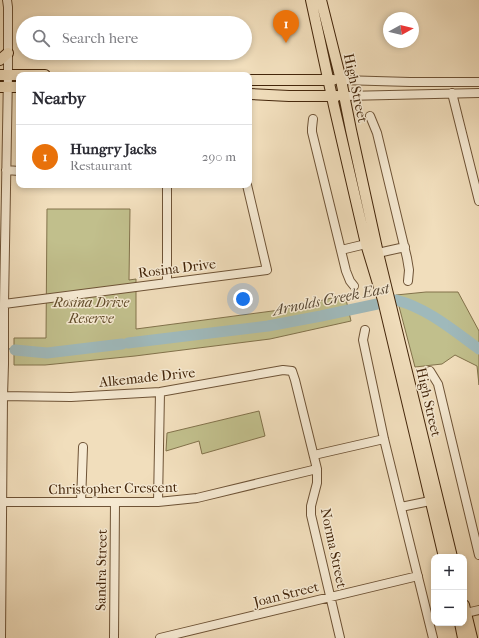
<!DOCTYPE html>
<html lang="en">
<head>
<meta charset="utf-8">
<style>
  :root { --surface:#fff; --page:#f2f2f3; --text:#2b2b33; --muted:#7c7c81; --line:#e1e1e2; --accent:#ea580c }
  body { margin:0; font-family:"IM FELL French Canon",serif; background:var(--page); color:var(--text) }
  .controls { position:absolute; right:12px; bottom:12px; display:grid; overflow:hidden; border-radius:8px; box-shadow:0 2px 6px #0003 }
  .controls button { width:36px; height:36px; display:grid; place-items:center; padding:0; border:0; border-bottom:1px solid var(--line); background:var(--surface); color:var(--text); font:20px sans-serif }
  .compass { position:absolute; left:383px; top:12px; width:36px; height:36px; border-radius:50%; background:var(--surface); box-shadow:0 2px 6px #0003; rotate:82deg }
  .you { position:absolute; left:243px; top:299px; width:14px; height:14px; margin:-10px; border:3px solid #fff; border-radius:50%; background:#1a73e8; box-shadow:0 0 0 6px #1a73e833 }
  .badge { display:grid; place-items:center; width:26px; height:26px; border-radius:50%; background:var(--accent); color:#fff; font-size:13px; font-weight:700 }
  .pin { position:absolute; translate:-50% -33px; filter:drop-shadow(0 1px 2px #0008) }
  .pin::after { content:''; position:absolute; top:21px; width:14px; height:12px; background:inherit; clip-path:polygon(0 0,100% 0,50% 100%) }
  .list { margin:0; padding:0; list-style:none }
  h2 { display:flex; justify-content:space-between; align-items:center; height:52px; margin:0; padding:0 16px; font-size:17px }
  h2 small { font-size:13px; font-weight:400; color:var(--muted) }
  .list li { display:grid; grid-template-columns:26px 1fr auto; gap:12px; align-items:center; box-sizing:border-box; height:64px; padding:0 16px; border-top:1px solid var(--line) }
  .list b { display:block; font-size:15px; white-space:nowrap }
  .list p { margin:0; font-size:13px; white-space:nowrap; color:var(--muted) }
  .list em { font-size:13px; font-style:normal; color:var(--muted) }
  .icon { flex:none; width:22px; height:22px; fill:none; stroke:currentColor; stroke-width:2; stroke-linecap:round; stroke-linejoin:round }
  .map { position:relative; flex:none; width:479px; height:638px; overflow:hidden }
  .search { position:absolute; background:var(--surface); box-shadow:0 2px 6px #0003; left:16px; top:16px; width:236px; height:44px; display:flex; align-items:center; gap:10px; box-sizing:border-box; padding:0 14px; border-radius:22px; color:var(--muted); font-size:15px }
  .panel { position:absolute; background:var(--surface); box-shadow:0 2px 6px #0003; left:16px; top:72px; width:236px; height:116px; border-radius:8px }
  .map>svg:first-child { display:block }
  .green { fill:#c1bf8c; stroke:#82724b }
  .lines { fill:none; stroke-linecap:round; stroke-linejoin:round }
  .stream { stroke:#7a7e74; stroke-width:2 }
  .river { stroke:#9fb9bb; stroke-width:11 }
  .minor-casing { stroke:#6e5336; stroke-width:10 }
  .major-casing { stroke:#43250a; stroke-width:12 }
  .minor { stroke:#f6ead3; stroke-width:8 }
  .major { stroke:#f1debc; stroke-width:10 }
  .labels { text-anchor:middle; stroke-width:3; stroke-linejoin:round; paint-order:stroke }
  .street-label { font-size:14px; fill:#43250a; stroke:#f6ead3 }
  .park-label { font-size:14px; font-style:italic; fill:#624c2a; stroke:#f6ead3 }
  .water-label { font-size:15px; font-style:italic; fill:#5a4a36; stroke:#f6ead3 }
</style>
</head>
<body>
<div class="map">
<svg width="479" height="638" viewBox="0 0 479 638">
  <rect width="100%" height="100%" fill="#f1debc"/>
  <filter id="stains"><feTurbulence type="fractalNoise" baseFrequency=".005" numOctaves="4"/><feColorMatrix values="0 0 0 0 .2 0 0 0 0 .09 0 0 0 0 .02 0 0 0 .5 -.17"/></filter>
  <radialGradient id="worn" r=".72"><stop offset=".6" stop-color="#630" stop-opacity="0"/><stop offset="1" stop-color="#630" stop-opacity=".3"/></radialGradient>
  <path class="green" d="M47 209H130L129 280 136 279V329L280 310 345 295 351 321 270 339 135 356 45 365H14V338H46Z
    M426 292H458L479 331V385L477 366 455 355 442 364 415 367 396 295Z
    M259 411 265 436 202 454 199 441 166 451 167 433Z"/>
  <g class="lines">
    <path class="stream" d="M10 349 15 350"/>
    <path class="river" d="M128 343 268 326 321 316 396 300C427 308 453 330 479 349
      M15 350 47 353 122 344"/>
    <defs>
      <path id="minor" d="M341 80 410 82H479
        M452 93 479 201
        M345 96 479 93
        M370 116 377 133 407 258 409 270 408 281
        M313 119 312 128V132L346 271 350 281 354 286
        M6 170 19 171
        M341 250 366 244
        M378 253 405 247
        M167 283V185
        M4 304 267 270 247 185
        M365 330 363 340 384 439 433 638
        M430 371 438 384 479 555
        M0 396 71 397 160 392 283 370 292 371 295 380 317 469V483L311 506V515L340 638
        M314 455 384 439
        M2 502H158L197 498 317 469
        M81 502 83 447
        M158 502 160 392
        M401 507 430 501
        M466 613 479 610
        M1 638 3 396 4 364V304L8 74V7L7 0
        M114 638 115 502
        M160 638 418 576"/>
      <path id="major" d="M311 0 334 106 366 244 383 300 444 557
        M321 0 341 80 351 130 378 253 452 557
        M0 60 8 53
        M0 75H45
        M249 80H333
        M0 87H19
        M249 94 289 96H337
        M464 605 472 638
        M460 623 463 638"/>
    </defs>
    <use href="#minor" class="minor-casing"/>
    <use href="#major" class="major-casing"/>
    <use href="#minor" class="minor"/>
    <use href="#major" class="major"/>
  </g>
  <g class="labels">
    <g class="street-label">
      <text transform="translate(356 88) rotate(78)" y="5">High Street</text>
      <text transform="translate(177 268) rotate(-7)" y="5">Rosina Drive</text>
      <text transform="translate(147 377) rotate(-6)" y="5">Alkemade Drive</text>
      <text transform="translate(429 402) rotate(77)" y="5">High Street</text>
      <text transform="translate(113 488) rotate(-1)" y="5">Christopher Crescent</text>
      <text transform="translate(334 548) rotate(78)" y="5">Norma Street</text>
      <text transform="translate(101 570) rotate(-89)" y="5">Sandra Street</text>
      <text transform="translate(286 594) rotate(-14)" y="5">Joan Street</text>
    </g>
    <g class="park-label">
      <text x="91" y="307">Rosina Drive<tspan x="91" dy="16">Reserve</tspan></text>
    </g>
    <g class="water-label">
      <text transform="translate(331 299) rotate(-11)" y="5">Arnolds Creek East</text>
    </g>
  </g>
  <rect width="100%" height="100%" filter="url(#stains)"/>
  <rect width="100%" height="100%" fill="url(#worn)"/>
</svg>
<div class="controls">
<button>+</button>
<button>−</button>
</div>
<svg class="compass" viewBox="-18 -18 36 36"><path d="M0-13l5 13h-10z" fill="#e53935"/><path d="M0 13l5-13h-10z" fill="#7c7c81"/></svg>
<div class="you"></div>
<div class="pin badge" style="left:286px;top:43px;background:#e8710a">1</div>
<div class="search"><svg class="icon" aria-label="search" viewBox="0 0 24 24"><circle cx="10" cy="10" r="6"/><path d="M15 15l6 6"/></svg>Search here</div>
<section class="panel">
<h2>Nearby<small></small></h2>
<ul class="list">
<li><span class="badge" style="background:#e8710a">1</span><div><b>Hungry Jacks</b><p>Restaurant</p></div><em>290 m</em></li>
</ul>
</section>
</div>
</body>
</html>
